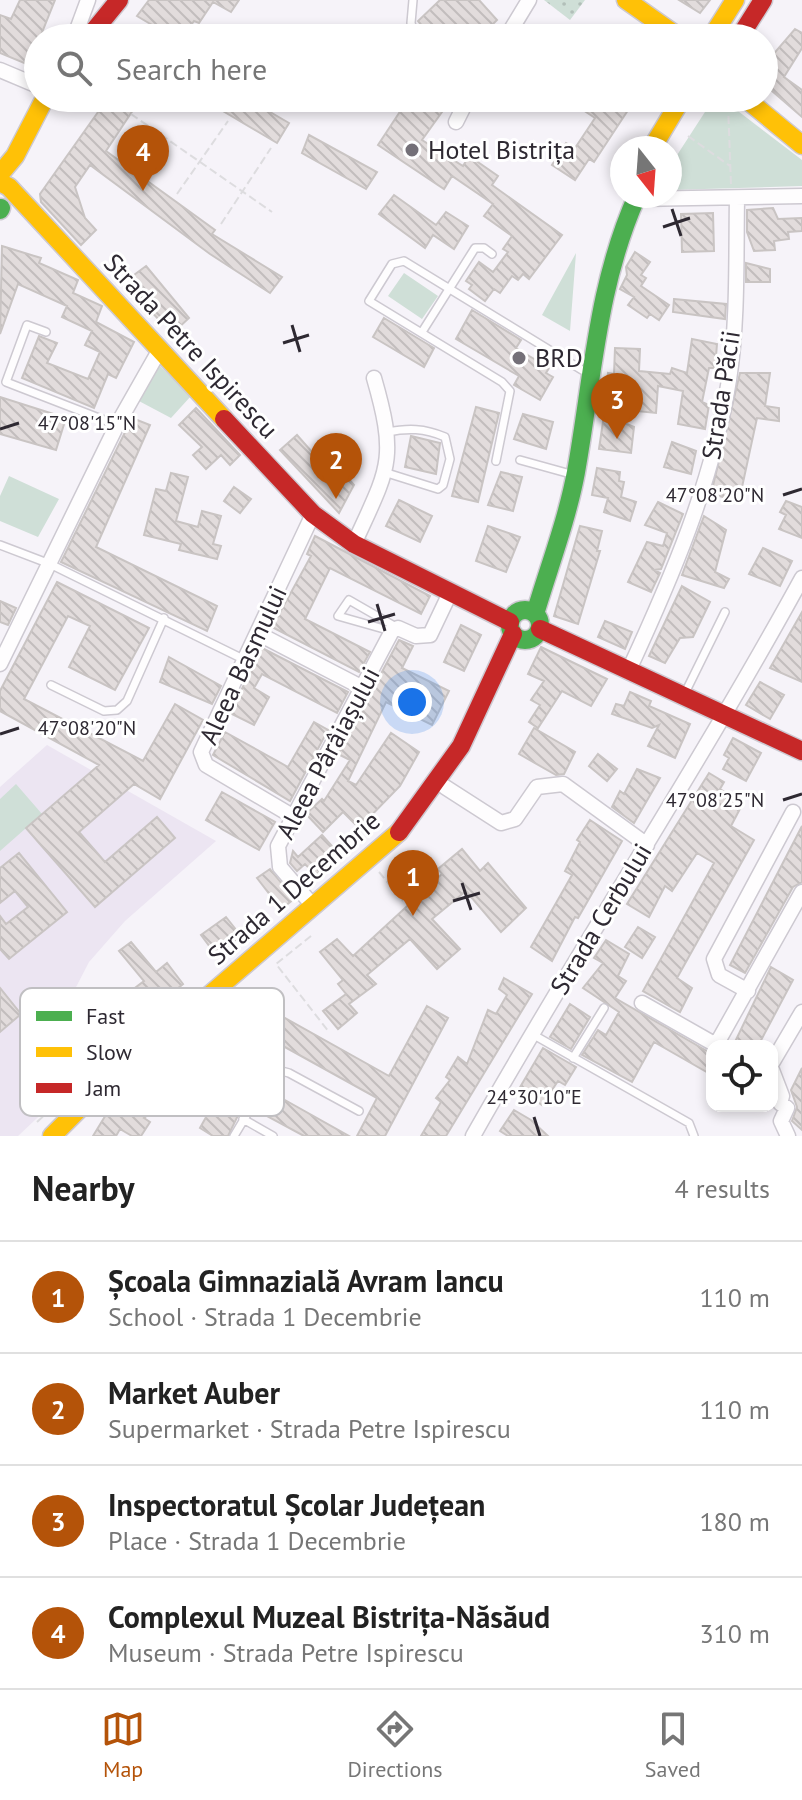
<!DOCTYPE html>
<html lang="en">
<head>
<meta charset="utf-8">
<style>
  :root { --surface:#fff; --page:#f2f2f2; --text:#222; --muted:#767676; --line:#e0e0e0; --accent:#b45309 }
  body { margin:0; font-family:"PT Sans",sans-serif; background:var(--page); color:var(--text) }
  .controls { position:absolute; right:24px; bottom:24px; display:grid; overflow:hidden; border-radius:16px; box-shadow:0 4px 12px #0003 }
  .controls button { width:72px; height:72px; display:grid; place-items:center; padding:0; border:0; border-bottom:2px solid var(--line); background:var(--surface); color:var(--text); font:40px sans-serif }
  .compass { position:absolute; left:610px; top:136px; width:72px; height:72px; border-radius:50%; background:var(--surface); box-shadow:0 4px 12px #0003; rotate:163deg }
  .you { position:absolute; left:412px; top:702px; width:28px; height:28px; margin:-20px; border:6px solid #fff; border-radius:50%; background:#1a73e8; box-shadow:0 0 0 12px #1a73e833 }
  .badge { display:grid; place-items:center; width:52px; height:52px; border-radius:50%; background:var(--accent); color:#fff; font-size:26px; font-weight:700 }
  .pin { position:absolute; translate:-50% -66px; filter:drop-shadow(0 2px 4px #0008) }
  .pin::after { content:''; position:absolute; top:42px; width:28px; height:24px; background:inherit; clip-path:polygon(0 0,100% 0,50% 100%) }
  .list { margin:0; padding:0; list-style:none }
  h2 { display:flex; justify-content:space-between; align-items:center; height:104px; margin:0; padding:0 32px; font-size:34px }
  h2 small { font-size:26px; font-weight:400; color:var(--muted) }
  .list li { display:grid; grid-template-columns:52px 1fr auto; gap:24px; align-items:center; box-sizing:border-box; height:112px; padding:0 32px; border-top:2px solid var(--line) }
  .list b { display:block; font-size:30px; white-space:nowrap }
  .list p { margin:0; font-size:26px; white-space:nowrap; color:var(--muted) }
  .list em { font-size:26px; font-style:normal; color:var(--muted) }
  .icon { flex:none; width:44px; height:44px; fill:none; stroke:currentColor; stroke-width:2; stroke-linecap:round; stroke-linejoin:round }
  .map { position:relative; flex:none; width:802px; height:1136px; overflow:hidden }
  .search { position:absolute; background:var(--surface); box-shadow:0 4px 12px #0003; left:24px; right:24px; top:24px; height:88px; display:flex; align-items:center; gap:20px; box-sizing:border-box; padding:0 28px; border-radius:44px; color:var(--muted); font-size:30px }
  .sheet { height:552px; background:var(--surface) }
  nav { display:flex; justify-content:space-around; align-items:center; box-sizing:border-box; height:112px; border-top:2px solid var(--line); background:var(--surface); font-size:22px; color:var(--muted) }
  nav a { display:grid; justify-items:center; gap:4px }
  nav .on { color:var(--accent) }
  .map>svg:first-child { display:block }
  .built { fill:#ece5f2 }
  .grass { fill:url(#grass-dots) }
  .park { fill:#cfdfd7 }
  .building { fill:url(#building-back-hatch); stroke:#c9c4c3; stroke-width:2 }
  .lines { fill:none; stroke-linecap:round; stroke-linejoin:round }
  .lane-casing { stroke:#cdc9d1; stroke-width:10 }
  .street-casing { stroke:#cdc9d1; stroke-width:17 }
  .fast-casing { stroke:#cdc9d1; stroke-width:21 }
  .slow-casing { stroke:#cdc9d1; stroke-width:21 }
  .jam-casing { stroke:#cdc9d1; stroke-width:21 }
  .path { stroke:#dddcdf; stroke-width:2; stroke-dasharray:8 4; stroke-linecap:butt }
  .lane { stroke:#fefdfe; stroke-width:7 }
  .street { stroke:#fefdfe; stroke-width:14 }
  .fast { stroke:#4caf50; stroke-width:18 }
  .slow { stroke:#ffc107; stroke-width:18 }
  .jam { stroke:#c62828; stroke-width:18 }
  .ticks { fill:none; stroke:#2e2932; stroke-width:3 }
  .poi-dot { fill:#747078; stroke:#fff; stroke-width:3 }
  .labels { text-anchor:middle; stroke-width:6; stroke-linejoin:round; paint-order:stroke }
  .poi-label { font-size:26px; fill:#2e2932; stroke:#fff; text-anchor:start }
  .street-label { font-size:26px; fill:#2e2932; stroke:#fff }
  .key { fill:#fff; stroke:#c0bfc2; stroke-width:2 }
  .key-label { font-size:22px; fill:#2e2932 }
  .ticks-label { font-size:20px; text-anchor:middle; fill:#2e2932; stroke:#fff; stroke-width:6; stroke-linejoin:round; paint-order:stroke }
</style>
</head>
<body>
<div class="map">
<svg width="802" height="1136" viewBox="0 0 802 1136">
  <defs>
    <pattern id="grass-dots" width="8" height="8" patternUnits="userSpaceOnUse" patternTransform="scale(2)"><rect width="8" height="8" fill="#cfdfd7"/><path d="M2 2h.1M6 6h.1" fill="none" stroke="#b2bfb9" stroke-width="1.8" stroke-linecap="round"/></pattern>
    <pattern id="building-back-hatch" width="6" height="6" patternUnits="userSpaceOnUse" patternTransform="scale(2)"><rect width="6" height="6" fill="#e2dcdc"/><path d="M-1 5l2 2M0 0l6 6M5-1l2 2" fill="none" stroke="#c2bdbd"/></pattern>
  </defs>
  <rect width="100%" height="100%" fill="#f6f3f9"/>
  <path class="built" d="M47 745 216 841 125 921 89 962 44 1049 71 1086 18 1136H0V787Z"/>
  <path class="grass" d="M544 0H585L570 20Z"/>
  <path class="park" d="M714 98H721L802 160V186L670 190V166Z
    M576 253 570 331 542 315Z
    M404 273 438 296 422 319 388 296Z
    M159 365 191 396 171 418 137 400Z
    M9 476 59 499 38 537 0 521V496Z
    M16 784 42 814 0 851V799Z"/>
  <path class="building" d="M20 0H55L29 65 0 53V15L11 19Z
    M149 0H239L231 12 213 2 199 23 194 21 182 38H174L137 16Z
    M440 0H479L497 20 479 38H432L418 21Z
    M679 0H710L700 13Z
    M795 29 802 33V48L784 77 802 90V117L764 84V65Z
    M108 98H141L106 151 215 230 212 234 282 277 270 293 210 254 90 165 75 187 85 218 96 230 81 245 41 202 40 194Z
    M201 98H246L289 123 277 143Z
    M409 98H452L422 140 463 166 469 156 498 176 492 185 562 235 529 279 523 274 518 280 512 276 500 293 494 289 485 301 469 289 472 285 466 281 479 262 493 272 508 252 503 249 512 236 484 216 493 204 452 176 444 189 378 145Z
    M565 98H636L594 162 589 159 575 180 552 165 566 143 575 148 595 118Z
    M309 135 377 172 366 189 302 153Z
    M394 195 436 225 446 212 468 226 454 249 433 235 425 248 379 214Z
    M773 208 778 219 802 218V231L788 232 789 239 774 241 775 250 754 251 747 232V210Z
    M713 213 714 251 682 252 681 214Z
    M2 246 41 258 39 263 78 280 73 293 102 306 96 322 134 342 116 378 108 374 94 408 22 378 39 336 57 343 47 363 88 379 100 352 85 345 92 331 62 317 67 306 18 284 0 334Z
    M635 252 650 262 641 275 646 278 641 286 669 305 659 320 650 314 647 318 628 305 634 297 620 289 627 275 626 267Z
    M746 263 770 269V282H746Z
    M146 266 189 318 175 331 165 318 161 322 135 294 138 289 130 278Z
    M674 299 726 304 725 319 673 312Z
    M472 310 521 340 516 348 549 368 546 373 553 377 540 400 514 385 519 376 456 339Z
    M384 318 434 348 424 367 373 337Z
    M692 339 717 344 715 368H709L702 402 709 405 705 429 678 424 683 391 658 386 656 413 637 411 636 415 605 409 608 373 614 374 615 348 640 349 639 371 670 374 672 368 687 373Z
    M740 373H770L765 406 779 408V421L757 418 739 501 711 494Z
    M0 397 66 418 56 450 0 434Z
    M476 407 499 413 478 502 452 496Z
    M196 408 240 455 230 465 221 455 206 469 193 455 202 447 179 425Z
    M523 414 553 422 546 449 514 439Z
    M604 415 634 427 631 453 599 449Z
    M132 418 150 425 96 547 217 606 207 631 61 562Z
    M297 435 334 477 341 470 354 485 339 513 280 450Z
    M411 436 440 443 436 474 405 467Z
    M672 442 696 451 691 474 664 467Z
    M597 468 620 472 619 481 624 482 621 497 636 502 630 521 604 512 608 498 592 495Z
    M501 472 522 477 513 511 488 505Z
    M171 473 188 477 176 521 198 527 202 511 221 516 213 544 221 546 217 559 179 550 181 544 144 535 156 489 166 491Z
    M234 487 251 499 240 513 224 501Z
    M399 500 432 516 420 542 386 526Z
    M786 501 802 507V538L779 529 786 515 780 512Z
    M658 502 683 514 661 569 654 570 660 573 651 592 628 582 647 542 663 546 667 533 645 525Z
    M704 516 726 530 715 572 729 579 724 588 682 575Z
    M488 526 520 537 506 572 476 561Z
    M580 526 602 531 597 551H600L578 624 554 616Z
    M315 536 430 596 421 614 330 568 305 619 370 652 359 672 272 627 311 556 307 554Z
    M763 548 792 561 780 586 749 574Z
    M57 582 149 628 115 690 69 667 90 626 68 616 24 699 143 761 175 704 203 720 160 799 134 784 79 832 105 862 157 817 175 838 95 907 26 828 99 765 0 711V691Z
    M682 586 710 602 693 637 680 638 665 663 649 656Z
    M0 601 16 608 8 625 0 622Z
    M802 612V682L770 668Z
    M605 621 632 632 625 649 598 637Z
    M461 625 481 635 464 671 444 662Z
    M399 640 413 646 402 668 449 691 432 725 386 702 348 781 356 785 391 733 419 752 400 786 359 828 343 812 323 832 306 814 322 799 324 801 350 760 338 754Z
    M541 647 607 679 591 706 562 691 538 728 529 722 540 705 531 700 544 681 528 674Z
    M262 648 348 692 337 713 262 674 254 688 269 697 254 725 230 713Z
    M169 657 221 686 212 704 160 682Z
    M760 682 784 695 770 719 746 705Z
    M630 692 651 701 649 706 690 724 675 758 648 746 659 725 652 728 612 714 616 704 624 706Z
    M314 722 328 730 290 801 213 755 225 732 288 767Z
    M534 728 575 752 564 774 556 775 519 754Z
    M733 738 761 753 746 781 723 769 729 758 724 755Z
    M598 754 617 769 607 781 589 766Z
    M637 769 660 778 634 823 612 807 620 791 624 794Z
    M709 773 724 782 720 789 743 803 731 826 754 840 677 978 692 988 680 1012 643 991 714 863 697 853 672 891 665 886 649 917 627 904Z
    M222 792 275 822 259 850 206 820Z
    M590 820 622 841 578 918 575 917 552 961 531 947 572 875 565 871 580 842 577 840Z
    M802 826V882L793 887 745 973 730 965Z
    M322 835 339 854 316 875 305 864 297 871 290 863 293 851 298 857Z
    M462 849 480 871 488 863 526 908 501 932 466 891 432 919 460 949 437 969 410 939 367 975 376 984 349 1004 357 1013 338 1029 323 1011 346 994 338 984 343 980 320 952 337 939 353 956 442 874 438 869Z
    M19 853 67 912 9 959 0 949V916L6 924 28 907 15 891 0 903V868Z
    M270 869 294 899 281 909 257 878Z
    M226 917 241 936 216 955 201 935Z
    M638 927 655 937 642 958 625 947Z
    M606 940 629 954 618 976 626 981 615 998 712 1054V1075L654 1042 632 1082 582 1055 598 1030 606 1035 619 1012 583 988 603 963 594 958Z
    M131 942 156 972 167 963 183 984 141 1019 123 997 144 981 119 951Z
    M771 967 793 980 758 1046H733Z
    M504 978 532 994 446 1136H421L441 1102 436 1098 450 1080 446 1077 458 1057 467 1064 488 1010 496 1014 507 995 499 989Z
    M0 988 21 1014 0 1032Z
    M570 1004 590 1017 571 1049 550 1037Z
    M427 1006 448 1018 385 1136H357L377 1098 274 1041 228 1136H213L200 1128 267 1008 389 1076Z
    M543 1048 576 1067 565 1085 558 1081 542 1105 519 1089Z
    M802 1068V1130L792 1121 797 1107 791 1090Z
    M150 1078 167 1100 144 1118 150 1122 141 1136H132L120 1129 116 1136H93L115 1100 119 1103Z
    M276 1095 349 1136H304L263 1114Z
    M514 1110 531 1120 548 1136H508L500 1131Z"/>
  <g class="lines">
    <defs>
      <path id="lane" d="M413 0 411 23 416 38
        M46 332 27 325 6 382 117 425
        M422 332 475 248H484L492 254
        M520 460 567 473
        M496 461 510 391 502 382 369 301 392 264 404 261 582 370
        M387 473 438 489 443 485 450 459 445 437C424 428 408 428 387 432
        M0 545 50 564 243 659
        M391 631 338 616 349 600 396 627
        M51 685 104 711 117 710 127 701 164 618
        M685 693 725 612
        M532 1034 689 1123 694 1136
        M573 1058 604 1008
        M243 1119 273 1136
        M234 1136 274 1069 289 1073 359 1111"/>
      <path id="street" d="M74 38 88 0
        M506 38 529 0
        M0 70 38 86
        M456 122 468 98
        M635 199 802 196
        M354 544C388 469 398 461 374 378
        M257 633 361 687
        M0 664 117 425 159 351
        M628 672C672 577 712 484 729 380 738 321 736 258 737 198
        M445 787 501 823 515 819 537 787 563 784 647 845
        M294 817 206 765 201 752 313 514
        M314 907 280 867 278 846 392 631 398 628 416 636 430 635 450 593
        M748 991 719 975 714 959 793 812
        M642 1003 716 1045 802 892
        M772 1063 802 1012
        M772 1070 782 1096 780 1103 787 1108 781 1121 788 1136
        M473 1136C579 948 698 768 802 578"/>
      <path id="fast" d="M0 210 1 208
        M510 625a15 15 0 1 1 30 0a15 15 0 1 1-30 0Z
        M535 614C549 567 567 520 576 472 593 377 597 285 637 196"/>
      <path id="slow" d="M626 0 680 38
        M711 38 735 0
        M745 98 802 145
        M652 148 682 98
        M0 174 15 156 45 98
        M0 182 9 187 224 419
        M52 1136 89 1099 399 832"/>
      <path id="jam" d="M88 38 119 0
        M739 38 763 0
        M224 419 313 514 354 544 510 622
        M540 629 802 751
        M399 832 461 746 513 634"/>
    </defs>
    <use href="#lane" class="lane-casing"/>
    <use href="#street" class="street-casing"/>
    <use href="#fast" class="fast-casing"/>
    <use href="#slow" class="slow-casing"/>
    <use href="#jam" class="jam-casing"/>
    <path class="path" d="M728 104 731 185
      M131 114 272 212
      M688 136 730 166
      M177 194 228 121
      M221 224 271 148
      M379 872 403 901
      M311 936 276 964 329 1032
      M37 1122 48 1112"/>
    <use href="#lane" class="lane"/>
    <use href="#street" class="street"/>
    <use href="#fast" class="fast"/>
    <use href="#slow" class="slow"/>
    <use href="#jam" class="jam"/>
  </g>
  <path class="ticks" d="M672 209 681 236M663 227 690 218M292 325 300 352M283 343 309 335M0 429 19 423M783 495 802 489M377 604 385 631M368 622 395 614M0 734 19 728M783 800 802 794M462 883 471 910M453 901 480 893M534 1117 540 1136"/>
  <g class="poi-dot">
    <circle cx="412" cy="150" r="8"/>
    <circle cx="519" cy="358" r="8"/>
  </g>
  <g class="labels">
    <g class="poi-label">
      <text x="428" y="159">Hotel Bistrița</text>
      <text x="535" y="367">BRD</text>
    </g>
    <g class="street-label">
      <text transform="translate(191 346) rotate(47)" y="9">Strada Petre Ispirescu</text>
      <text transform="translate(721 395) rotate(-81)" y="9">Strada Păcii</text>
      <text transform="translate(243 665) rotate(-65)" y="9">Aleea Basmului</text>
      <text transform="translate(328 753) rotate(-62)" y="9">Aleea Pârâiașului</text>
      <text transform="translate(294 888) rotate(-41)" y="9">Strada 1 Decembrie</text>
      <text transform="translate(601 919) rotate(-59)" y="9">Strada Cerbului</text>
    </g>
  </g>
  <rect x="20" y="988" width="264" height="128" rx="12" class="key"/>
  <rect x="36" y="1011" width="36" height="10" fill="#4caf50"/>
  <rect x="36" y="1047" width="36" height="10" fill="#ffc107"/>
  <rect x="36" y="1083" width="36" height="10" fill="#c62828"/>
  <g class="key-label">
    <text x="86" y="1024">Fast</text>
    <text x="86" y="1060">Slow</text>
    <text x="86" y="1096">Jam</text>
  </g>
  <g class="ticks-label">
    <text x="87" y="430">47°08'15"N</text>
    <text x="715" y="502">47°08'20"N</text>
    <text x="87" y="735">47°08'20"N</text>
    <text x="715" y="807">47°08'25"N</text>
    <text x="534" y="1104">24°30'10"E</text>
  </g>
</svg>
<div class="controls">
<button><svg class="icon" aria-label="locate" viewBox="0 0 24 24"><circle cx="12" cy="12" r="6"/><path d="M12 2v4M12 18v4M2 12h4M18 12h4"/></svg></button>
</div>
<svg class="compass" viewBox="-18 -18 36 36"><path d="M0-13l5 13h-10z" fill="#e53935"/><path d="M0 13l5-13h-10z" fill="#767676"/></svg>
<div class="you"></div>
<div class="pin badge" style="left:413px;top:916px">1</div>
<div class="pin badge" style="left:336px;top:499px">2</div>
<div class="pin badge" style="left:617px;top:439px">3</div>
<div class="pin badge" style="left:143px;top:191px">4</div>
<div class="search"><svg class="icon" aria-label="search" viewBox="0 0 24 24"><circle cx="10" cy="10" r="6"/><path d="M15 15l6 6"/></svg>Search here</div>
</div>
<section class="sheet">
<h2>Nearby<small>4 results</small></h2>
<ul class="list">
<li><span class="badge">1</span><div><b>Școala Gimnazială Avram Iancu</b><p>School · Strada 1 Decembrie</p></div><em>110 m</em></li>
<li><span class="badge">2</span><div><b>Market Auber</b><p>Supermarket · Strada Petre Ispirescu</p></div><em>110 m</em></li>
<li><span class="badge">3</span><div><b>Inspectoratul Școlar Județean</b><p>Place · Strada 1 Decembrie</p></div><em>180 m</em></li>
<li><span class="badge">4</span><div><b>Complexul Muzeal Bistrița-Năsăud</b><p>Museum · Strada Petre Ispirescu</p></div><em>310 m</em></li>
</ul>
</section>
<nav>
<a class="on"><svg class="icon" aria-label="map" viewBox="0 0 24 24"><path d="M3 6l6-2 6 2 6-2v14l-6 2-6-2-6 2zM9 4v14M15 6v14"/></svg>Map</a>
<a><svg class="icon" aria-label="directions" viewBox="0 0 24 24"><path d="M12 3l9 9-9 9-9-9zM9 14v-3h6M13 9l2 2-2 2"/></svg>Directions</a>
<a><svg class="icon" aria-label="saved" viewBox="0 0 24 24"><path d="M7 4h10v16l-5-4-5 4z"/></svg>Saved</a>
</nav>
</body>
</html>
